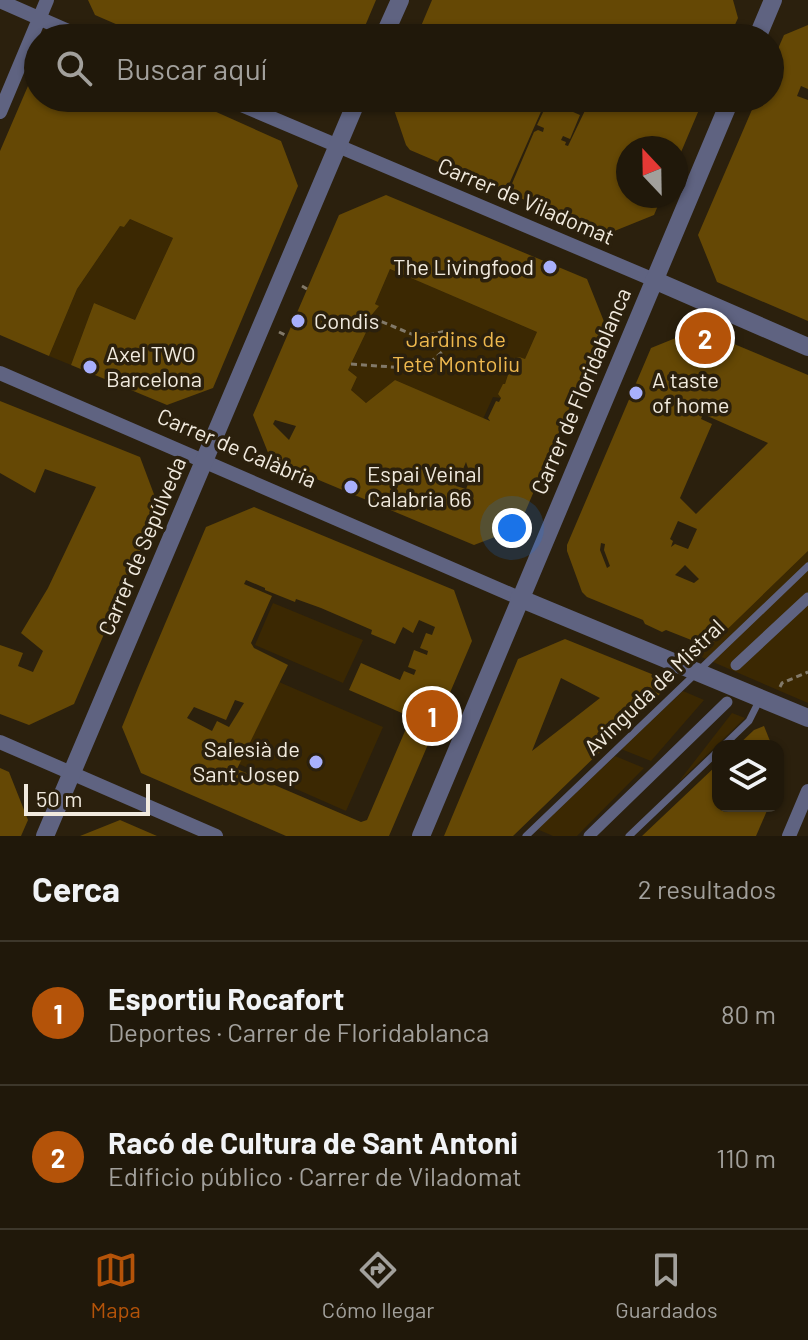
<!DOCTYPE html>
<html lang="es">
<head>
<meta charset="utf-8">
<style>
  :root { --surface:#20180a; --page:#2d2518; --text:#f1f3f6; --muted:#a2a09c; --line:#3d372b; --accent:#b45309 }
  body { margin:0; font-family:Barlow,sans-serif; background:var(--page); color:var(--text) }
  .controls { position:absolute; right:24px; bottom:24px; display:grid; overflow:hidden; border-radius:16px; box-shadow:0 2px 6px #0004 }
  .controls button { width:72px; height:72px; display:grid; place-items:center; padding:0; border:0; border-bottom:2px solid var(--line); background:var(--surface); color:var(--text); font:40px sans-serif }
  .compass { position:absolute; left:616px; top:136px; width:72px; height:72px; border-radius:50%; background:var(--surface); box-shadow:0 2px 6px #0004; rotate:338deg }
  .scale { position:absolute; left:24px; bottom:20px; width:126px; box-sizing:border-box; padding-left:8px; border:4px solid #f1eade; border-top:0; font-size:22px; line-height:28px; white-space:nowrap; color:#f1eade; -webkit-text-stroke:6px #2b200d; paint-order:stroke }
  .you { position:absolute; left:512px; top:528px; width:28px; height:28px; margin:-20px; border:6px solid #fff; border-radius:50%; background:#1a73e8; box-shadow:0 0 0 12px #1a73e833 }
  .badge { display:grid; place-items:center; width:52px; height:52px; border-radius:50%; background:var(--accent); color:#fff; font-size:26px; font-weight:700 }
  .pin { position:absolute; translate:-50% -50%; border:4px solid #fff; box-shadow:0 2px 8px #0006 }
  .list { margin:0; padding:0; list-style:none }
  h2 { display:flex; justify-content:space-between; align-items:center; height:104px; margin:0; padding:0 32px; font-size:34px }
  h2 small { font-size:26px; font-weight:400; color:var(--muted) }
  .list li { display:grid; grid-template-columns:52px 1fr auto; gap:24px; align-items:center; box-sizing:border-box; height:144px; padding:0 32px; border-top:2px solid var(--line) }
  .list b { display:block; font-size:30px; white-space:nowrap }
  .list p { margin:0; font-size:26px; white-space:nowrap; color:var(--muted) }
  .list em { font-size:26px; font-style:normal; color:var(--muted) }
  .icon { flex:none; width:44px; height:44px; fill:none; stroke:currentColor; stroke-width:2; stroke-linecap:round; stroke-linejoin:round }
  .map { position:relative; flex:none; width:808px; height:836px; overflow:hidden }
  .search { position:absolute; background:var(--surface); box-shadow:0 2px 6px #0004; left:24px; right:24px; top:24px; height:88px; display:flex; align-items:center; gap:20px; box-sizing:border-box; padding:0 28px; border-radius:44px; color:var(--muted); font-size:30px }
  .sheet { height:392px; background:var(--surface) }
  nav { display:flex; justify-content:space-around; align-items:center; box-sizing:border-box; height:112px; border-top:2px solid var(--line); background:var(--surface); font-size:22px; color:var(--muted) }
  nav a { display:grid; justify-items:center; gap:4px }
  nav .on { color:var(--accent) }
  .map>svg:first-child { display:block }
  .green { fill:#3b2802 }
  .building { fill:#654805; fill-rule:evenodd }
  .lines { fill:none; stroke-linecap:round; stroke-linejoin:round }
  .path { stroke:#827969; stroke-width:3; stroke-dasharray:6 4; stroke-linecap:butt }
  .service { stroke:#5f6381; stroke-width:7 }
  .pedestrian { stroke:#5f6381; stroke-width:11 }
  .minor { stroke:#5f6381; stroke-width:14 }
  .tertiary { stroke:#5f6381; stroke-width:18 }
  .poi-dot { fill:#a8b0fc; stroke:#2b200d; stroke-width:3 }
  .labels { text-anchor:middle; stroke-width:7; stroke-linejoin:round; paint-order:stroke }
  .street-label { font-size:22px; fill:#f1eade; stroke:#2b200d }
  .poi-label { font-size:22px; fill:#f1eade; stroke:#2b200d; text-anchor:start }
  .park-label { font-size:22px; fill:#eeb84e; stroke:#2b200d }
</style>
</head>
<body>
<div class="map">
<svg width="808" height="836" viewBox="0 0 808 836">
  <rect width="100%" height="100%" fill="#2b200d"/>
  <path class="green" d="M130 219 173 238 135 320 94 303 71 365 49 356 77 289 120 226 124 227Z
    M390 269 537 332 525 359H513L505 384 498 394 501 398 493 397 483 419 395 380 366 403 351 390 357 377 348 370 371 322 369 320 378 306 375 304Z
    M808 551V703L699 656Z
    M273 603 363 640 343 683 255 645Z
    M279 682 383 727 346 811 239 764Z
    M683 691 704 700 651 761 621 749Z
    M732 713 745 718 681 780H680Z
    M615 756 644 768 577 836H553L537 829Z"/>
  <path class="building" d="M88 0H376L360 38H148L95 15Z
    M432 0H733L738 18 729 38H416Z
    M808 25V89L801 86 797 96 808 100V321L717 282 698 235 757 98H770V67L784 35Z
    M38 71V98H185L281 141 298 186 213 388 167 405 71 365 94 303 135 320 173 238 130 219 124 227 120 226 77 289 49 356 0 335V151L34 72Z
    M390 98H547L506 191 410 150 406 145Z
    M591 98H704L676 164V148H628V196H662L654 215 607 234 508 193 534 132 538 130 543 132 544 128 537 125 545 108 552 111 555 104 580 115 570 139 563 136 561 140 566 142 565 145 568 146Z
    M386 195 587 279 605 324 520 524 516 529 474 545 271 460 253 415 339 215ZM390 269 537 332 525 359 519 357 513 359 505 384H503L498 394 501 398 499 402 496 401 488 418 490 421 395 380 366 403 351 390 357 377 348 370 371 322 370 317 379 306 375 304ZM275 420 296 426 289 440 273 424ZM466 462 471 477 479 480 476 485 469 482 466 489 456 486Z
    M698 329 808 375V551L709 647 666 630 662 632 645 624 643 620 587 597 582 592 567 551V545L651 348ZM703 414 768 443 696 514 680 498 712 424 701 419ZM678 521 697 529 688 549 675 544 671 547 673 541 670 539ZM601 543 605 544 604 550 610 566 607 568 600 550ZM685 565 699 579 694 583 675 575Z
    M0 401 140 457 161 513 150 527 74 704 29 725 0 714V645L23 653 18 666 33 672 43 651 21 633 48 588 96 487 45 469 35 493 0 473Z
    M254 507 454 590 472 641 389 836H286L141 773 122 727 140 683 206 527ZM246 580 265 588V590L295 602 296 599 321 608 372 630 371 634 395 644 403 627 413 633 419 620 435 627 432 635 426 633 420 648 428 651 427 655 414 650 408 667 416 670 414 675 404 671 400 680 361 663 349 690 411 717 367 820 361 822 237 769 288 665 254 648 251 643 272 596 244 584ZM235 700 244 703 229 727 217 721 212 731 187 718 194 707 226 720Z
    M565 639 664 679 666 688 513 836H444L518 659ZM561 678 600 698 532 751Z
    M764 726 772 746H737L754 730Z
    M718 764V806H769L756 836H642Z
    M0 768 9 772 28 820 21 836H0Z
    M120 820 157 836H80Z"/>
  <g class="lines">
    <path class="path" d="M302 286 307 289
      M279 332 287 336
      M351 364 406 368 427 365 443 351 446 331 419 337 370 317
      M780 687 782 683 808 672"/>
    <path class="service" d="M723 746 749 721 759 701
      M526 836 808 566
      M629 836 718 751"/>
    <path class="pedestrian" d="M736 665 808 598
      M589 836 727 702"/>
    <path class="minor" d="M0 1 84 38
      M225 98 654 280
      M0 112 47 0
      M0 373 519 598
      M0 742 216 836
      M789 836 808 791"/>
    <path class="tertiary" d="M383 38 400 0
      M757 38 773 0
      M654 280 808 347
      M519 598 808 718
      M45 836 358 98
      M421 836 731 98"/>
  </g>
  <g class="poi-dot">
    <circle cx="550" cy="267" r="8"/>
    <circle cx="298" cy="321" r="8"/>
    <circle cx="90" cy="367" r="8"/>
    <circle cx="636" cy="393" r="8"/>
    <circle cx="351" cy="487" r="8"/>
    <circle cx="316" cy="762" r="8"/>
  </g>
  <g class="labels">
    <g class="street-label">
      <text transform="translate(526 201) rotate(23)" y="8">Carrer de Viladomat</text>
      <text transform="translate(581 391) rotate(-67)" y="8">Carrer de Floridablanca</text>
      <text transform="translate(237 448) rotate(23)" y="8">Carrer de Calàbria</text>
      <text transform="translate(142 546) rotate(-67)" y="8">Carrer de Sepúlveda</text>
      <text transform="translate(654 687) rotate(-44)" y="8">Avinguda de Mistral</text>
    </g>
    <g class="poi-label">
      <text x="534" y="275" text-anchor="end">The Livingfood</text>
      <text x="314" y="329">Condis</text>
      <text x="106" y="362">Axel TWO<tspan x="106" dy="25">Barcelona</tspan></text>
      <text x="652" y="388">A taste<tspan x="652" dy="25">of home</tspan></text>
      <text x="367" y="482">Espai Veinal<tspan x="367" dy="25">Calabria 66</tspan></text>
      <text x="300" y="757" text-anchor="end">Salesià de<tspan x="300" dy="25">Sant Josep</tspan></text>
    </g>
    <g class="park-label">
      <text x="456" y="347">Jardins de<tspan x="456" dy="25">Tete Montoliu</tspan></text>
    </g>
  </g>
</svg>
<div class="controls">
<button><svg class="icon" aria-label="layers" viewBox="0 0 24 24"><path d="M12 4l9 5-9 5-9-5zM3 14l9 5 9-5"/></svg></button>
</div>
<svg class="compass" viewBox="-18 -18 36 36"><path d="M0-13l5 13h-10z" fill="#e53935"/><path d="M0 13l5-13h-10z" fill="#a2a09c"/></svg>
<div class="scale">50 m</div>
<div class="you"></div>
<div class="pin badge" style="left:432px;top:716px">1</div>
<div class="pin badge" style="left:705px;top:338px">2</div>
<div class="search"><svg class="icon" aria-label="search" viewBox="0 0 24 24"><circle cx="10" cy="10" r="6"/><path d="M15 15l6 6"/></svg>Buscar aquí</div>
</div>
<section class="sheet">
<h2>Cerca<small>2 resultados</small></h2>
<ul class="list">
<li><span class="badge">1</span><div><b>Esportiu Rocafort</b><p>Deportes · Carrer de Floridablanca</p></div><em>80 m</em></li>
<li><span class="badge">2</span><div><b>Racó de Cultura de Sant Antoni</b><p>Edificio público · Carrer de Viladomat</p></div><em>110 m</em></li>
</ul>
</section>
<nav>
<a class="on"><svg class="icon" aria-label="map" viewBox="0 0 24 24"><path d="M3 6l6-2 6 2 6-2v14l-6 2-6-2-6 2zM9 4v14M15 6v14"/></svg>Mapa</a>
<a><svg class="icon" aria-label="directions" viewBox="0 0 24 24"><path d="M12 3l9 9-9 9-9-9zM9 14v-3h6M13 9l2 2-2 2"/></svg>Cómo llegar</a>
<a><svg class="icon" aria-label="saved" viewBox="0 0 24 24"><path d="M7 4h10v16l-5-4-5 4z"/></svg>Guardados</a>
</nav>
</body>
</html>
